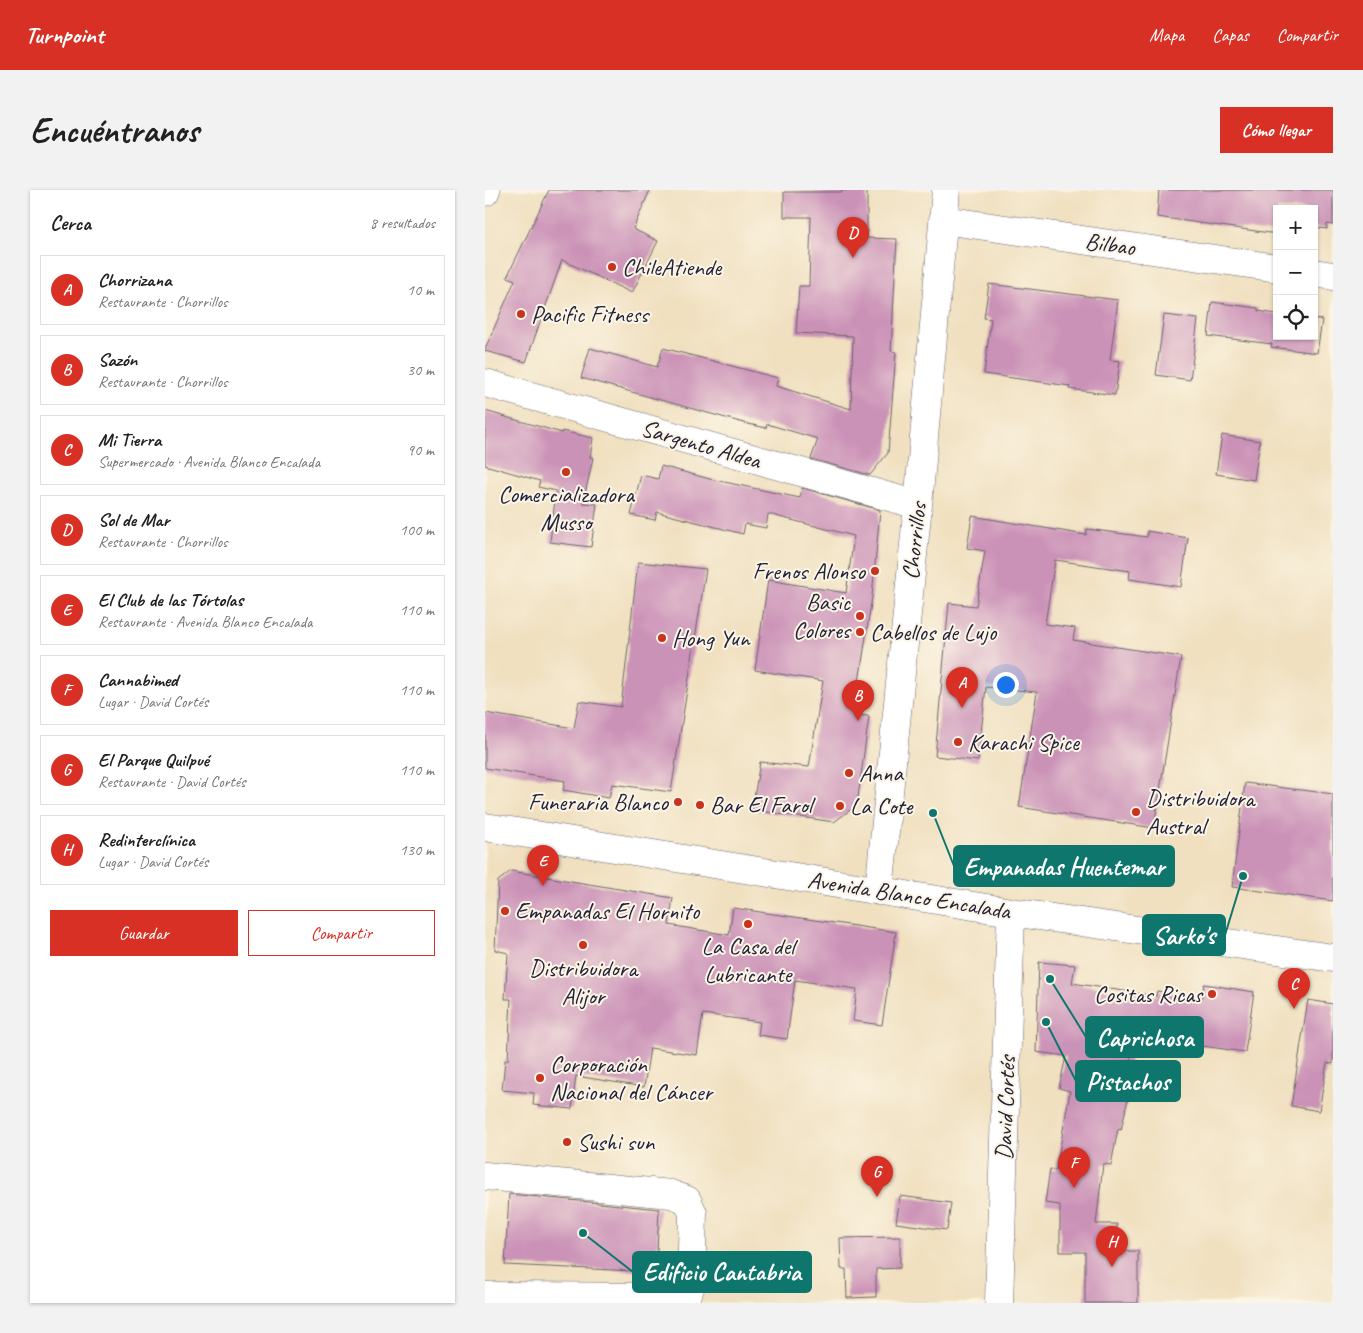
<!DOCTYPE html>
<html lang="es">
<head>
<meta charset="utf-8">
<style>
  :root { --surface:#fff; --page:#f2f2f2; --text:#222; --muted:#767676; --line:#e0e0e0; --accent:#d93025 }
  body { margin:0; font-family:Caveat,sans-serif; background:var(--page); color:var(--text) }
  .controls { position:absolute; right:15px; top:15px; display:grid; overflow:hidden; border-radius:0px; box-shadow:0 1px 4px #0004 }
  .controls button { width:45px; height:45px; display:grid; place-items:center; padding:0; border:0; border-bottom:1px solid var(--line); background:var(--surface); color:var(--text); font:25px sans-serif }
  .you { position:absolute; left:520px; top:494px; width:18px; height:18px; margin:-12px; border:4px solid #fff; border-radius:50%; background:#1a73e8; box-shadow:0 0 0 8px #1a73e833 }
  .badge { display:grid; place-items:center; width:32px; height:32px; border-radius:50%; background:var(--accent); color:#fff; font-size:16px; font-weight:700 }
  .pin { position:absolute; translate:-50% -41px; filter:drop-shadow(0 1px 2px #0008) }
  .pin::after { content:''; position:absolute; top:26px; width:18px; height:15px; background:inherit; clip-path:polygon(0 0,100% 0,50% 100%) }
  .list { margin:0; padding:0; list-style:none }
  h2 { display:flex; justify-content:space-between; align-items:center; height:65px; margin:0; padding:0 20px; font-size:21px }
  h2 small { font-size:16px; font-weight:400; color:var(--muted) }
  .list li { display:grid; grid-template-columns:32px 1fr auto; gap:15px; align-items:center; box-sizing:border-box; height:70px; margin:0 10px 10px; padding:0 10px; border:1px solid var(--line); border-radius:0px }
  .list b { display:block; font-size:19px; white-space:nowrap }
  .list p { margin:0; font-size:16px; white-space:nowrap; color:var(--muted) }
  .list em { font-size:16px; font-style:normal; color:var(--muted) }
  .actions { display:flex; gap:10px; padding:15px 20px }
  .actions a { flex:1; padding:11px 0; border:1px solid var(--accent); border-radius:0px; text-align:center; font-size:18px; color:var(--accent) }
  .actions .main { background:var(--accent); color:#fff }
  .icon { flex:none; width:28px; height:28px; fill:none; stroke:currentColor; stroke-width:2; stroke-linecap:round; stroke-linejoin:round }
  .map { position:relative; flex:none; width:848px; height:1113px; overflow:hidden; border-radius:0px }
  header { display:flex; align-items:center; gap:30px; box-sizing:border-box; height:70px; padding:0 25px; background:var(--accent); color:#fff }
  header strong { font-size:24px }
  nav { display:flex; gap:28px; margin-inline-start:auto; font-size:18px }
  .intro { display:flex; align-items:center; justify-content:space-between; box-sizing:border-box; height:120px; padding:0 30px }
  h1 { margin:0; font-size:35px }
  .button { padding:12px 22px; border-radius:0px; background:var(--accent); color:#fff; font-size:18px; font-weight:700 }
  main { display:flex; gap:30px; padding:0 30px }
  aside { flex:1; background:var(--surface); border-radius:0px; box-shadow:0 1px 4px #0004 }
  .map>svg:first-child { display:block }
  .building { fill:#cb92b7 }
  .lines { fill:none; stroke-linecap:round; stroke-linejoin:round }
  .minor-casing { stroke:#6a646a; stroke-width:29 }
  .minor { stroke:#fff; stroke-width:28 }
  .poi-dot { fill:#c8321e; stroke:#fcf5e5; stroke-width:2 }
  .labels { text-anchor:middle; stroke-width:4; stroke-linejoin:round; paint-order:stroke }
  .street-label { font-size:24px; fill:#22223b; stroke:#fcf5e5 }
  .poi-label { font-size:24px; fill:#22223b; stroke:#fcf5e5; text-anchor:start }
  .leader { fill:none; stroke:#0f766e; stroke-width:2 }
  .callout-dot { fill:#0f766e; stroke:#fcf5e5; stroke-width:2 }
  .callout { fill:#0f766e; stroke:#0f766e; stroke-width:2 }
  .callout-label { font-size:25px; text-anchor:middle; font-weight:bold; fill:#fff }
</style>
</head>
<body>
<header>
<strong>Turnpoint</strong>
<nav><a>Mapa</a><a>Capas</a><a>Compartir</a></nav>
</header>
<div class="intro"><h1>Encuéntranos</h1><a class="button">Cómo llegar</a></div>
<main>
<aside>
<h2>Cerca<small>8 resultados</small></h2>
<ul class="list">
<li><span class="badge">A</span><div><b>Chorrizana</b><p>Restaurante · Chorrillos</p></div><em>10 m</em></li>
<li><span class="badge">B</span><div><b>Sazón</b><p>Restaurante · Chorrillos</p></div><em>30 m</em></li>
<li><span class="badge">C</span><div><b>Mi Tierra</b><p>Supermercado · Avenida Blanco Encalada</p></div><em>90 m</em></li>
<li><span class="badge">D</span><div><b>Sol de Mar</b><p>Restaurante · Chorrillos</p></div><em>100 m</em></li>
<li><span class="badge">E</span><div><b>El Club de las Tórtolas</b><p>Restaurante · Avenida Blanco Encalada</p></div><em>110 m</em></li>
<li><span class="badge">F</span><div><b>Cannabimed</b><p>Lugar · David Cortés</p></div><em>110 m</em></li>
<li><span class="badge">G</span><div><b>El Parque Quilpué</b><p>Restaurante · David Cortés</p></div><em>110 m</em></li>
<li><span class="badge">H</span><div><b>Redinterclínica</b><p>Lugar · David Cortés</p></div><em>130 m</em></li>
</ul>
<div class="actions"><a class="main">Guardar</a><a>Compartir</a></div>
</aside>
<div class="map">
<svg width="848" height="1113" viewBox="0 0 848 1113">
  <rect width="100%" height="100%" fill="#fcf5e5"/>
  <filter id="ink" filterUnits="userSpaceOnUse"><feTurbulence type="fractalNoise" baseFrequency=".02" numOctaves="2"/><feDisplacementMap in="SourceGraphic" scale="10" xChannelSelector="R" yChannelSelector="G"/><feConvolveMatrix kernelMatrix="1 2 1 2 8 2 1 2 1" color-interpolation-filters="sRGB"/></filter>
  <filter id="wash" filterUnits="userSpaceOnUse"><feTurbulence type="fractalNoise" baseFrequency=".0096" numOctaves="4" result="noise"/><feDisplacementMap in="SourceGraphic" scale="20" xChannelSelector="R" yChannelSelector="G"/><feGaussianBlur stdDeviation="1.12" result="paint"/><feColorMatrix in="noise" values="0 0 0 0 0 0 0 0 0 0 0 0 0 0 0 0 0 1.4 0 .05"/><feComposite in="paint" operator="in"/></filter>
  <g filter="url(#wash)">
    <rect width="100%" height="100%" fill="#f0e0c0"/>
    <g id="blocks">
      <path class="building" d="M64 0H165L148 39 173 51 147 103 77 70 41 172 0 161V159L30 90 22 87Z
        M357 0H382V48L412 49 406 161 411 162 403 263 385 285 326 269 333 249 282 234 281 238 259 233 96 188 105 158 172 177 178 158 293 188 291 196 366 219 368 146 311 143 314 96H324L326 27H299V2H357Z
        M674 0H848V35L842 34V39L829 37V19H792V44L672 27Z
        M504 94 633 110 625 170 635 171 630 205 584 199 585 196 499 184 506 129 499 128Z
        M727 112 773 118V121L792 124V146H829V129L837 130 832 163 786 157 787 154 723 146Z
        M679 125 713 129 705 190 671 185Z
        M0 221 77 243V241L108 248 105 267 108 268 98 313 112 314 106 357 65 352 71 301 53 297 55 291 0 275Z
        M737 245 775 251 769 290 731 284Z
        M176 276 225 289 315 308 317 298 395 320 387 407 369 525 384 526 372 615 349 632 267 620 275 572 324 577 338 491 270 480 283 390 361 403 369 346 283 324 281 338 260 334 258 344 172 322 170 330 146 325 156 285 173 289Z
        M487 326 601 345 602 339 662 347V341L703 348 696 397 644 389 645 381 570 370 560 434 590 438 588 450 696 467 669 638 534 617 552 502 501 497 493 571 450 566 464 413 491 416 500 361 482 358Z
        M153 372 221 379 186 602 127 594 124 608 78 600 80 591 0 578V523L89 538 94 511 136 517Z
        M760 593 848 604V711L747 697Z
        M26 681 188 708 184 735 244 745 248 718 411 742 397 835 368 831 372 799 310 790 302 849 273 845 275 832 218 824 212 865 165 858 159 897 91 886 87 919 48 915 49 903 17 900 20 870H23L26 809H20L23 763 10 760 13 691Z
        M554 772 590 775 587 793 671 806 672 801 717 807 719 794 769 802 760 862 710 855 711 849 649 841 643 890 647 891 636 940 633 939 626 975 618 974 611 1034H632V1061H653V1113H600V1062H575V1015L560 1013 565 979 571 980 585 901 574 898 581 866 551 862Z
        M823 810 848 814V874L842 873 834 921 806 916Z
        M24 1004 174 1019 171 1082 20 1075Z
        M415 1006 466 1013 462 1040 411 1033Z
        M415 1047V1078L391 1079V1107L362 1108 361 1079H356L355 1048Z"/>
    </g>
  </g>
  <g filter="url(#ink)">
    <use href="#blocks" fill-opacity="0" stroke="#6a646a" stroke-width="1"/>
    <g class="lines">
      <defs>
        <path id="minor" d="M0 2 1 0
          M458 30 792 78
          M829 83 848 86
          M0 193 433 315
          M0 637 526 722 848 768
          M394 701 433 315 461 0
          M0 986 186 1004 202 1010 208 1023 206 1095 204 1101 196 1107 0 1106
          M514 1113 526 722"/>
      </defs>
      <use href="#minor" class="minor-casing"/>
      <use href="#minor" class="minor"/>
    </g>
  </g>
  <g class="poi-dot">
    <circle cx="127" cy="77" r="5"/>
    <circle cx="36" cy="124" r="5"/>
    <circle cx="81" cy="282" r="5"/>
    <circle cx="390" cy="381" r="5"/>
    <circle cx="375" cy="426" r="5"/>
    <circle cx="375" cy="442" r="5"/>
    <circle cx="177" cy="448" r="5"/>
    <circle cx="473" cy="552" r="5"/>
    <circle cx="364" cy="583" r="5"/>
    <circle cx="193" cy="612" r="5"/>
    <circle cx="215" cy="615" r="5"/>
    <circle cx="355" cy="616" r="5"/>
    <circle cx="651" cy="622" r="5"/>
    <circle cx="20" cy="721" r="5"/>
    <circle cx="263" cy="734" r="5"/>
    <circle cx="98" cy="755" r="5"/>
    <circle cx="727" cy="804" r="5"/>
    <circle cx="55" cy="888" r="5"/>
    <circle cx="82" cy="952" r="5"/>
  </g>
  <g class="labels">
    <g class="street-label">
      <text transform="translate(625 54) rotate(8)" y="8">Bilbao</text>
      <text transform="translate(216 254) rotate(16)" y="8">Sargento Aldea</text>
      <text transform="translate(429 351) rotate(-84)" y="8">Chorrillos</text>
      <text transform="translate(424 705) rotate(9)" y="8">Avenida Blanco Encalada</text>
      <text transform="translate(520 918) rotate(-88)" y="8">David Cortés</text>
    </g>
    <g class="poi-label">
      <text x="137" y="85">ChileAtiende</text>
      <text x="46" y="132">Pacific Fitness</text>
      <text x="81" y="312" text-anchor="middle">Comercializadora<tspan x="81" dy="28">Musso</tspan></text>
      <text x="380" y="389" text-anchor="end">Frenos Alonso</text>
      <text x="365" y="420" text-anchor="end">Basic<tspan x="365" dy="28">Colores</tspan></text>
      <text x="385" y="450">Cabellos de Lujo</text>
      <text x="187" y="456">Hong Yun</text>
      <text x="483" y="560">Karachi Spice</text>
      <text x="374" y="591">Anna</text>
      <text x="661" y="616">Distribuidora<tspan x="661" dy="28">Austral</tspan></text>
      <text x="183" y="620" text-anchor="end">Funeraria Blanco</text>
      <text x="225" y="623">Bar El Farol</text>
      <text x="365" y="624">La Cote</text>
      <text x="30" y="729">Empanadas El Hornito</text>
      <text x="263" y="764" text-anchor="middle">La Casa del<tspan x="263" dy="28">Lubricante</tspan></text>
      <text x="98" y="786" text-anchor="middle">Distribuidora<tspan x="98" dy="28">Alijor</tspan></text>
      <text x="717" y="812" text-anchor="end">Cositas Ricas</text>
      <text x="65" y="882">Corporación<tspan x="65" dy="28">Nacional del Cáncer</tspan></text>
      <text x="92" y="960">Sushi sun</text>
    </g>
  </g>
  <path class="leader" d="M448 623L469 676M758 686L740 745M565 789L601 847M561 832L591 891M98 1043L148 1082"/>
  <g class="callout-dot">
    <circle cx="448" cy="623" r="5"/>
    <circle cx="758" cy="686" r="5"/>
    <circle cx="565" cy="789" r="5"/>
    <circle cx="561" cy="832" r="5"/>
    <circle cx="98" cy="1043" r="5"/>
  </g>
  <g class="callout">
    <rect x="469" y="656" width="220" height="40" rx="5"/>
    <rect x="658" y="725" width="82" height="40" rx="5"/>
    <rect x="601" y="827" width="117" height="40" rx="5"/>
    <rect x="591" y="871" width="104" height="40" rx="5"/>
    <rect x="148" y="1062" width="178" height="40" rx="5"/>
  </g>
  <g class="callout-label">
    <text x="579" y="685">Empanadas Huentemar</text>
    <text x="699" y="754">Sarko's</text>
    <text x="660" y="856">Caprichosa</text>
    <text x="643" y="900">Pistachos</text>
    <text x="237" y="1090">Edificio Cantabria</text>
  </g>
</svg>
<div class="controls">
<button>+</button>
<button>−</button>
<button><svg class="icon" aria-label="locate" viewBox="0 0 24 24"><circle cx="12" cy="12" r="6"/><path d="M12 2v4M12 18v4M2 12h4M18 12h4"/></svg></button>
</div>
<div class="you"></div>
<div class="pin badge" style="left:477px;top:518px">A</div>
<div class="pin badge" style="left:373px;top:531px">B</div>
<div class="pin badge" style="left:809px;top:819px">C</div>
<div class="pin badge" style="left:368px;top:68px">D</div>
<div class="pin badge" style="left:58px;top:696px">E</div>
<div class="pin badge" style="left:589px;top:998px">F</div>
<div class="pin badge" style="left:392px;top:1007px">G</div>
<div class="pin badge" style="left:627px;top:1077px">H</div>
</div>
</main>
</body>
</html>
